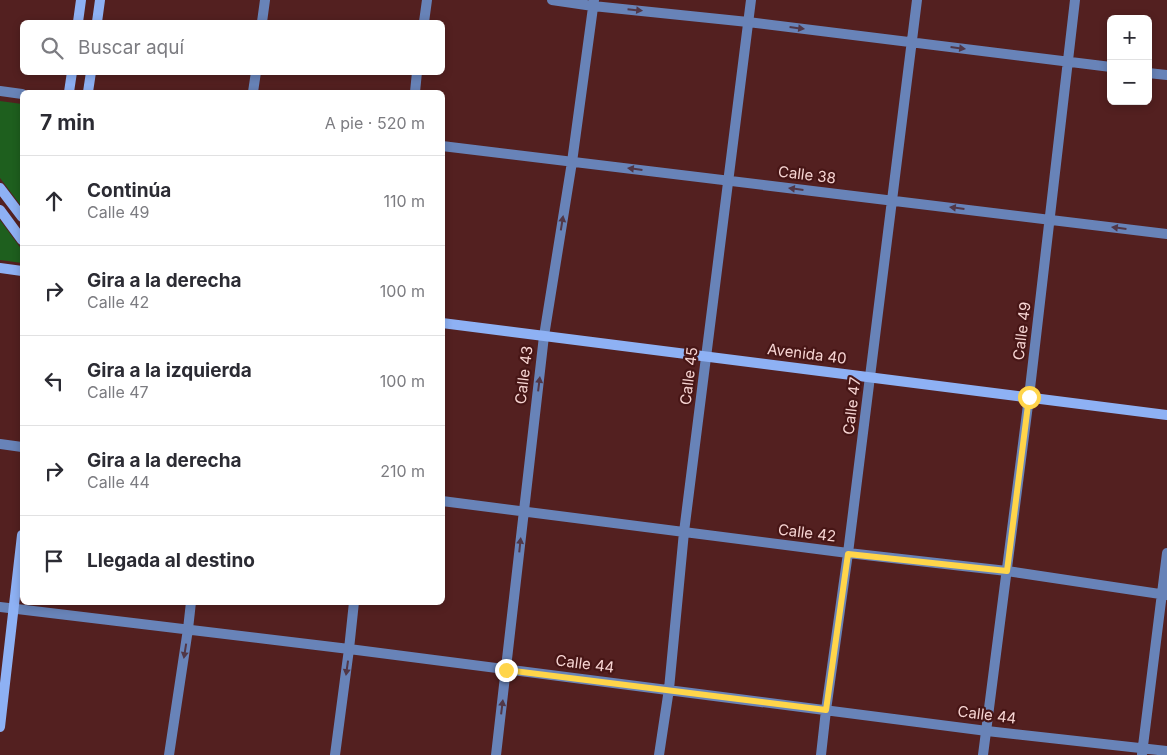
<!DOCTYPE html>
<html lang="es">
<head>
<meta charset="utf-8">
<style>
  :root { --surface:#fff; --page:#f2f2f3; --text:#2b2b33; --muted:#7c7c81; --line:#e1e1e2 }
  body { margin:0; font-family:Inter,sans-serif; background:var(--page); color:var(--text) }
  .controls { position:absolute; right:15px; top:15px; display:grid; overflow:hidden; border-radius:8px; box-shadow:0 2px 8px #0003 }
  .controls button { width:45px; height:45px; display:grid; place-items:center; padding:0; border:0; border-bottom:1px solid var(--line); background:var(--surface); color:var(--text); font:25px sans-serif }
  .stop { position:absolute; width:15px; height:15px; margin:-11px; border:4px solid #ffd54a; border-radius:50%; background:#fff }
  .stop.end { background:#ffd54a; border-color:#fff; box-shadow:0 1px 5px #0008 }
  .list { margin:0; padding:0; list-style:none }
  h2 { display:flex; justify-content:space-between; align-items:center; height:65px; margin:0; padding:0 20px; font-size:21px }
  h2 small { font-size:16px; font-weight:400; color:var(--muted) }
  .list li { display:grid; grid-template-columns:32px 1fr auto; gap:15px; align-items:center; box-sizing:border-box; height:90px; padding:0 20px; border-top:1px solid var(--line) }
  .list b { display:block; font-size:19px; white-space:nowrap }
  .list p { margin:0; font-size:16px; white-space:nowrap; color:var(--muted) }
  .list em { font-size:16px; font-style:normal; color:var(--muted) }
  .icon { flex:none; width:28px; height:28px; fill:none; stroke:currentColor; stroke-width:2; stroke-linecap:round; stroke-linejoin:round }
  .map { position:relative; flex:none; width:1167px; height:755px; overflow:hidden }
  .search { position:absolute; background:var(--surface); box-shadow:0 2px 8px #0003; left:20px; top:20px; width:425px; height:55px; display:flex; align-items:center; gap:12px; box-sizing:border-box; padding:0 18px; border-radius:8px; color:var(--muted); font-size:19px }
  .panel { position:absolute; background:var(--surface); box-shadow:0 2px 8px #0003; left:20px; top:90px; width:425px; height:515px; border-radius:8px }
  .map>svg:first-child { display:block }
  .green { fill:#1e5f1e }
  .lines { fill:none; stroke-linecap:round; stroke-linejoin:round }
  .street { stroke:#6883b8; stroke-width:10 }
  .secondary { stroke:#8eb1f4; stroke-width:10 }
  .oneway { fill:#513747 }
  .route { stroke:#ffd54a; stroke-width:6 }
  .labels { text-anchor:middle; stroke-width:4.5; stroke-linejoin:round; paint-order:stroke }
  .street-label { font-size:15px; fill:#f7d5d3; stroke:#471616 }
</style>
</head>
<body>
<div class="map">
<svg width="1167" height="755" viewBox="0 0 1167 755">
  <rect width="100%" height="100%" fill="#532020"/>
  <path class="green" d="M0 101 22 104V207L0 178Z
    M0 220 22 250V263L0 260Z"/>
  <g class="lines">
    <path class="street" d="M552 0 593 6 748 22 1111 67
      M262 22 265 0
      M424 22 427 0
      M1148 73 1167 75
      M0 91 22 94
      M253 92 256 72
      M415 92 417 72
      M442 146 1167 234
      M0 444 22 447
      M442 501 848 553 1007 571 1167 595
      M0 607 349 649 987 731 1167 751
      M1142 754 1167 553
      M169 755 188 629 191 602
      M335 755 349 649 354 602
      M496 755 544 336 572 162 594 0
      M659 755 669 689 684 532 751 0
      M821 755 826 710 848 553 917 0
      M983 755 1029 397 1075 0"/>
    <path class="secondary" d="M78 22 81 0
      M97 22 100 0
      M69 92 72 72
      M88 92 91 72
      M0 188 22 217
      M0 210 22 240
      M0 268 22 271
      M442 323 1167 415
      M0 727 22 535"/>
  </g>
  <defs><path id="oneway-solid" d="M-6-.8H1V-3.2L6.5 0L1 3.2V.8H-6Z" transform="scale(1.25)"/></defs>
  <g class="oneway">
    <use href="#oneway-solid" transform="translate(635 10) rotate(6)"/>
    <use href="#oneway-solid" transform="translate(797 28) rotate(7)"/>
    <use href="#oneway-solid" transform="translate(958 48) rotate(7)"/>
    <use href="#oneway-solid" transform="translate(635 169) rotate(-173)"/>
    <use href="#oneway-solid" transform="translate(796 189) rotate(-173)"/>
    <use href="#oneway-solid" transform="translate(957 208) rotate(-173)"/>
    <use href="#oneway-solid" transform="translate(562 223) rotate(-81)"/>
    <use href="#oneway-solid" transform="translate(1119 228) rotate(-173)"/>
    <use href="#oneway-solid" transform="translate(539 384) rotate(-83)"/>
    <use href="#oneway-solid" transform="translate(520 545) rotate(-84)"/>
    <use href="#oneway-solid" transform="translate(185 651) rotate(99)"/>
    <use href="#oneway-solid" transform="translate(347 668) rotate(98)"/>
    <use href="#oneway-solid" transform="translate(502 707) rotate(-83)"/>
  </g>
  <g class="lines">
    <path class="route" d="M506 670 826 710 848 554 1007 571 1029 397"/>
  </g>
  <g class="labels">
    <g class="street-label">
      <text transform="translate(807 175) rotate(7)" y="5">Calle 38</text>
      <text transform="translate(1022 331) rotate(-83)" y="5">Calle 49</text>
      <text transform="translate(807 354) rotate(7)" y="5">Avenida 40</text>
      <text transform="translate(524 375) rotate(-83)" y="5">Calle 43</text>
      <text transform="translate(689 376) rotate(-83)" y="5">Calle 45</text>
      <text transform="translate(852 406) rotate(-83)" y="5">Calle 47</text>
      <text transform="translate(807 533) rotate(7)" y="5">Calle 42</text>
      <text transform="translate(585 664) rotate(7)" y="5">Calle 44</text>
      <text transform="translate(987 715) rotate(7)" y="5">Calle 44</text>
    </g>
  </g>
</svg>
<div class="controls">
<button>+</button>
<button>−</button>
</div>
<div class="stop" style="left:1029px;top:397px"></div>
<div class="stop end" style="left:506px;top:670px"></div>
<div class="search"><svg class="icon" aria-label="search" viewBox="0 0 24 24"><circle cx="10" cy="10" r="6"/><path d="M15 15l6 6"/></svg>Buscar aquí</div>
<section class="panel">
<h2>7 min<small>A pie · 520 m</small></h2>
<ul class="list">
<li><svg class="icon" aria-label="ahead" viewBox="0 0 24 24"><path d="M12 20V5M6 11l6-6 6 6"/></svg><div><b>Continúa</b><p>Calle 49</p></div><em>110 m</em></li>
<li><svg class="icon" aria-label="right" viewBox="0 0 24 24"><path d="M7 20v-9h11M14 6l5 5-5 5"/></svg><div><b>Gira a la derecha</b><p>Calle 42</p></div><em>100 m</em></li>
<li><svg class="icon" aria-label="left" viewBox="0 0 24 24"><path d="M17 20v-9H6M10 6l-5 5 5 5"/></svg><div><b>Gira a la izquierda</b><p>Calle 47</p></div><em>100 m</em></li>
<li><svg class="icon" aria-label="right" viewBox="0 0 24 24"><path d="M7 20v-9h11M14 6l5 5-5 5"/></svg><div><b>Gira a la derecha</b><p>Calle 44</p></div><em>210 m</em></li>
<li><svg class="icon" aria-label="arrive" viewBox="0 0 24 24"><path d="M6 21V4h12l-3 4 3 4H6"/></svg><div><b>Llegada al destino</b></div></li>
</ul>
</section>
</div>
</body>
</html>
